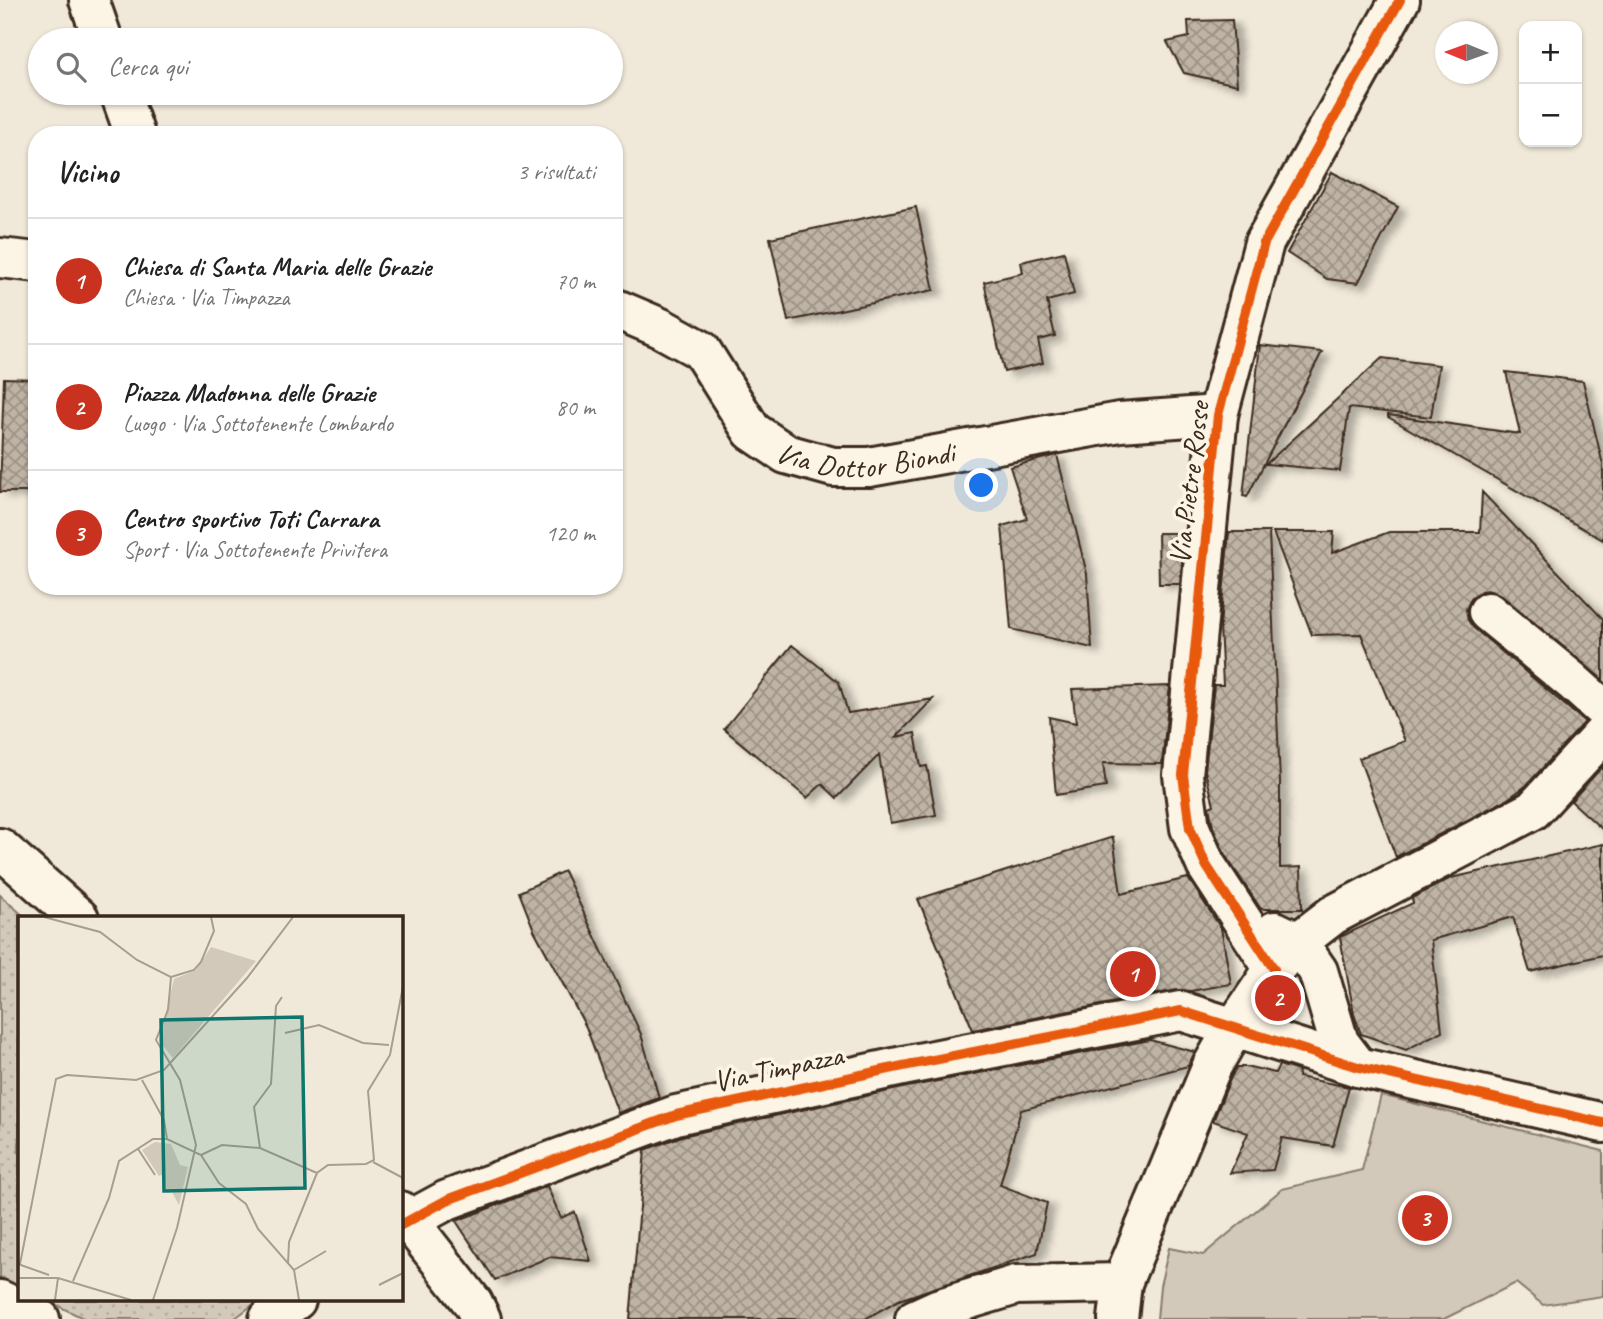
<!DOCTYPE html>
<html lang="it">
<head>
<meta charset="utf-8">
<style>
  :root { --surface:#fff; --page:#f2f2f2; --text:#222; --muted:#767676; --line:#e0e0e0; --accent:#c8321e }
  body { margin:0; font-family:Caveat,sans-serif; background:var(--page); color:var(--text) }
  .controls { position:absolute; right:21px; top:21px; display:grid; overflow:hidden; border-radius:14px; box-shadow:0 2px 5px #0004 }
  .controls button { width:63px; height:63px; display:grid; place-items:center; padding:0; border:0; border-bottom:2px solid var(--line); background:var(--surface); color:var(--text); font:35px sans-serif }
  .compass { position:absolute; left:1435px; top:21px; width:63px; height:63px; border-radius:50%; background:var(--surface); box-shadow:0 2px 5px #0004; rotate:271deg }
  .you { position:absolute; left:982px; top:486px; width:24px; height:24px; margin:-18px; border:5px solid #fff; border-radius:50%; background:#1a73e8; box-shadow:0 0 0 10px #1a73e833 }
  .badge { display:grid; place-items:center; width:46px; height:46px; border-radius:50%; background:var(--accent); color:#fff; font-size:23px; font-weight:700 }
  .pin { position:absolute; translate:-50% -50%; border:4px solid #fff; box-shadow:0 2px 7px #0006 }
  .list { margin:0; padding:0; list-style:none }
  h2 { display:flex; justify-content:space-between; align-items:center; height:91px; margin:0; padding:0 28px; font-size:30px }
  h2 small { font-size:23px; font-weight:400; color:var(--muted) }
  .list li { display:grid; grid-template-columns:46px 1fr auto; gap:21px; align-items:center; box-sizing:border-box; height:126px; padding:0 28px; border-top:2px solid var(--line) }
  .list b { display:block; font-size:26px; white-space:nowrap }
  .list p { margin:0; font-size:23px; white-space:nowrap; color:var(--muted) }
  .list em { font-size:23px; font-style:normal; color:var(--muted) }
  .icon { flex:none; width:38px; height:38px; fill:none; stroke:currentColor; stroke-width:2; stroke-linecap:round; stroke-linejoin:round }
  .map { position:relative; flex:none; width:1603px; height:1319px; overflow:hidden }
  .search { position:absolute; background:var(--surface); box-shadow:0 2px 5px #0004; left:28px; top:28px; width:595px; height:77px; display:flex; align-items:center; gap:18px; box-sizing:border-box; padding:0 24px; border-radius:38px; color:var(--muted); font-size:26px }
  .panel { position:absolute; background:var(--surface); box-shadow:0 2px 5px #0004; left:28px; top:126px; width:595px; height:469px; border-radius:28px }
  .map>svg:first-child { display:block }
  .grass { fill:url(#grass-dots); stroke:#867a6c; stroke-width:2 }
  .green { fill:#d2c9ba; stroke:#867a6c; stroke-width:2 }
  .building { fill:url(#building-cross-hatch); stroke:#3b2a1e; stroke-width:2; filter:url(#shadow) }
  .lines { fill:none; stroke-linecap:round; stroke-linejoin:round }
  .street-casing { stroke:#3b2a1e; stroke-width:44 }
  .secondary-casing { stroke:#3b2a1e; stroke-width:44 }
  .street { stroke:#fcf5e5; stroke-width:38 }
  .secondary { stroke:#fcf5e5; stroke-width:38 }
  .cycleway-casing { stroke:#fcf5e5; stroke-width:15 }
  .cycleway { stroke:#e8590c; stroke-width:10 }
  .labels { text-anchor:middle; stroke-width:7; stroke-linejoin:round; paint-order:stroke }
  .street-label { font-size:30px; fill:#3b2a1e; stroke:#fcf5e5 }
  .inset-road { fill:none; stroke:#a89d8e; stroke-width:2 }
  .view { fill:#0f766e; fill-opacity:0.15; stroke:#0f766e; stroke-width:3.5 }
  .inset-edge { fill:none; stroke:#3b2a1e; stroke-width:3.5 }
</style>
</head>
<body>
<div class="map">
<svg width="1603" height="1319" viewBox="0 0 1603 1319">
  <defs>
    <pattern id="grass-dots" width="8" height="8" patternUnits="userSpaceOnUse" patternTransform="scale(1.75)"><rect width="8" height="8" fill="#d2c9ba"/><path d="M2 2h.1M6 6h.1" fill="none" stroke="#b5ad9f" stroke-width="1.8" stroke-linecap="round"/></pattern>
    <pattern id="building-cross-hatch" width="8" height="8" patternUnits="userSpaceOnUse" patternTransform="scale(1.75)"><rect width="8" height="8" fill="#beb3a4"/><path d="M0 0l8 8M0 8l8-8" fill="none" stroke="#9c9285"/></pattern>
    <filter id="shadow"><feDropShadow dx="8" dy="4.5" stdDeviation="3.5" flood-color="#0004"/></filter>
  </defs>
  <rect width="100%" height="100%" fill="#f0e9d9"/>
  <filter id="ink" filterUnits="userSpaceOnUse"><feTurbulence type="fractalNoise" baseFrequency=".0143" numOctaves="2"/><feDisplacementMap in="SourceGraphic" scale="14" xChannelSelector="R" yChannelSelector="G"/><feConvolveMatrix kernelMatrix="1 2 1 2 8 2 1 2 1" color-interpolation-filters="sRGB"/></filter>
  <g filter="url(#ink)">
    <path class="grass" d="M0 895 26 918H19V1287L0 1277Z
      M46 1300H259L234 1319H85Z"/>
    <path class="green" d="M1381 1095 1603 1151V1296L1543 1305 1516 1283 1444 1319H1157L1160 1286 1169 1248 1203 1255 1282 1189 1362 1170Z"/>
    <path class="building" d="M1232 20 1237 85 1184 73 1167 42 1189 37 1188 21Z
      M1332 172 1398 207 1358 283 1327 279 1287 253Z
      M916 207 934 290 788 321 770 238Z
      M1064 252 1074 294 1047 301 1055 336 1038 340 1043 363 1004 372 984 282 1023 273 1021 262Z
      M1260 345 1322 352 1247 497 1243 496Z
      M1382 358 1439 365 1431 417 1349 408 1340 471 1266 464Z
      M1506 372 1583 381 1603 465V540L1388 417V415L1520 434Z
      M4 378 37 379V492H0Z
      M1057 455 1087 574 1092 648 1011 629 1002 526 1027 519 1010 467Z
      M1482 492 1603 619V680L1501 595 1491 590 1481 591 1472 598 1466 609 1468 620 1474 628 1585 722 1526 786 1506 800 1396 857 1359 758 1405 741 1361 634 1312 635 1273 532H1334L1332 553 1389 532H1480Z
      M1229 532H1269L1280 782V868L1301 867 1302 909H1261L1225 855 1213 827 1209 807 1214 805 1205 771 1214 685H1223L1220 626Z
      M1158 533H1185L1180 584H1159Z
      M792 645 839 682 848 713 933 699 896 737 915 733 921 767 927 766 936 815 890 823 879 755 837 798 822 784 807 798 724 729Z
      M1170 686 1162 764 1103 763 1106 787 1056 795 1049 717 1076 723 1072 689Z
      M1603 766V830L1571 801Z
      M1113 837 1121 894 1188 878 1221 928 1231 984 1191 991 1177 990 973 1030 918 899Z
      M1603 844V955L1530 972 1513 917 1431 940 1442 1031 1406 1050 1361 1034 1354 1014 1340 937 1413 903 1412 898 1451 878Z
      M564 871 641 1034 659 1098 618 1113 586 1027 534 930 519 892Z
      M1150 1040 1195 1052 1188 1066 1021 1110 1000 1185 1047 1203 1037 1253 899 1300 865 1319H630L645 1150 682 1136 907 1087Z
      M1279 1065 1299 1071 1298 1077 1349 1087 1333 1146 1282 1138 1273 1170 1230 1173 1248 1133 1213 1121 1231 1077 1237 1067H1250L1275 1073Z
      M547 1186 561 1218 575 1212 591 1261 549 1257 495 1280 456 1221Z"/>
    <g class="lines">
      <defs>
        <g id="street">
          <path d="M89 0 103 40"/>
          <path d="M120 93 135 135"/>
          <path d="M0 258 37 262"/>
          <path id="s1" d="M614 308 661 328 701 350 752 431 786 454 833 467H869L1120 422 1218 415"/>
          <path d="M1488 612 1572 681 1603 709"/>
          <path d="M1275 931 1298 942 1318 971 1339 1042 1358 1067"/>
          <path d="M1274 969 1206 865 1190 828 1183 775 1218 415 1264 243 1400 0"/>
          <path d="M401 1225 447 1200 676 1115 903 1066 1181 1011 1358 1067 1603 1123"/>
          <path d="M0 1300 40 1319"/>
          <path d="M269 1319 296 1300"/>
          <path d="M915 1319 937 1309 1016 1285 1122 1283"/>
          <path d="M1118 1319 1122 1283 1212 1066 1234 1028 1274 969 1298 942 1333 915 1533 810 1603 734"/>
        </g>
        <path id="secondary" d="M0 848 79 918
          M401 1211 473 1303 481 1319"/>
      </defs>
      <use href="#street" class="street-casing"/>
      <use href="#secondary" class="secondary-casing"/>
      <use href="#street" class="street"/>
      <use href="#secondary" class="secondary"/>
      <defs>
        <path id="cycleway" d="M1274 969 1206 865 1190 828 1183 775 1218 415 1264 243 1400 0
          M401 1225 447 1200 676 1115 903 1066 1181 1011 1358 1067 1603 1123"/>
      </defs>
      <use href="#cycleway" class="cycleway-casing"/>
      <use href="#cycleway" class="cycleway"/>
    </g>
  </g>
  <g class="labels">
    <g class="street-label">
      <text dy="10" stroke="none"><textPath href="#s1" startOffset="315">Via Dottor Biondi</textPath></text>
      <text transform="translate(1189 483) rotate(-83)" y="10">Via Pietre Rosse</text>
      <text transform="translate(778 1068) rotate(-12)" y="10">Via Timpazza</text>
    </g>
  </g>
  <g transform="translate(18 916)">
    <rect width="385" height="385" fill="#f0e9d9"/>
    <path d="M193 31 238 45 155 142 141 125 156 63 178 54Z" fill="#d2c9ba"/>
    <path d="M137 226 153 228 162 249 170 251 161 289 154 276 149 277 146 258 141 260 124 234Z" fill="#d2c9ba"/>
    <path class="inset-road" d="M26 1 82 16 119 44 153 61 150 94 138 124 162 164 178 229 159 312 135 384M153 61 176 54 183 46 196 15 193 1M267 117 301 109 345 127 371 129M124 164 146 204 149 223M242 232 236 191 253 168 258 90 264 81M120 233 137 259M183 239 204 229 242 232 299 257M355 246 385 262M0 348 31 359M2 348 38 163 49 159 118 164 146 154 229 62 275 1M270 348 271 326 299 257 310 249 348 248 356 244 350 175 372 139 385 70M276 354 308 335M0 362H40L113 384M55 365 91 282 101 245 135 223H149L183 239 201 267 228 288 240 313 276 354 281 384M361 369 385 357M37 384 40 362"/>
    <path class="view" d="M284 101 287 272 146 275 143 104Z"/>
    <rect width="385" height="385" class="inset-edge"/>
  </g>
</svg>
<div class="controls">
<button>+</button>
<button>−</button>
</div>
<svg class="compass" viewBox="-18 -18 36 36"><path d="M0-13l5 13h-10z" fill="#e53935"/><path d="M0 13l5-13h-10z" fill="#767676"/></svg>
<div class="you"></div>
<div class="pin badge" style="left:1133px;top:974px">1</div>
<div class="pin badge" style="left:1278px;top:998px">2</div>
<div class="pin badge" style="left:1425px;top:1218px">3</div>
<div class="search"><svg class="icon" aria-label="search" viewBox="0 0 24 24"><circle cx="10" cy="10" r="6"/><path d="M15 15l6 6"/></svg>Cerca qui</div>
<section class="panel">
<h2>Vicino<small>3 risultati</small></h2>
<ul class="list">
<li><span class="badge">1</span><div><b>Chiesa di Santa Maria delle Grazie</b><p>Chiesa · Via Timpazza</p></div><em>70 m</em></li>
<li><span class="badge">2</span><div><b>Piazza Madonna delle Grazie</b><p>Luogo · Via Sottotenente Lombardo</p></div><em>80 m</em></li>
<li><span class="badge">3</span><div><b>Centro sportivo Toti Carrara</b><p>Sport · Via Sottotenente Privitera</p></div><em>120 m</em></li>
</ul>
</section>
</div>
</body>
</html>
